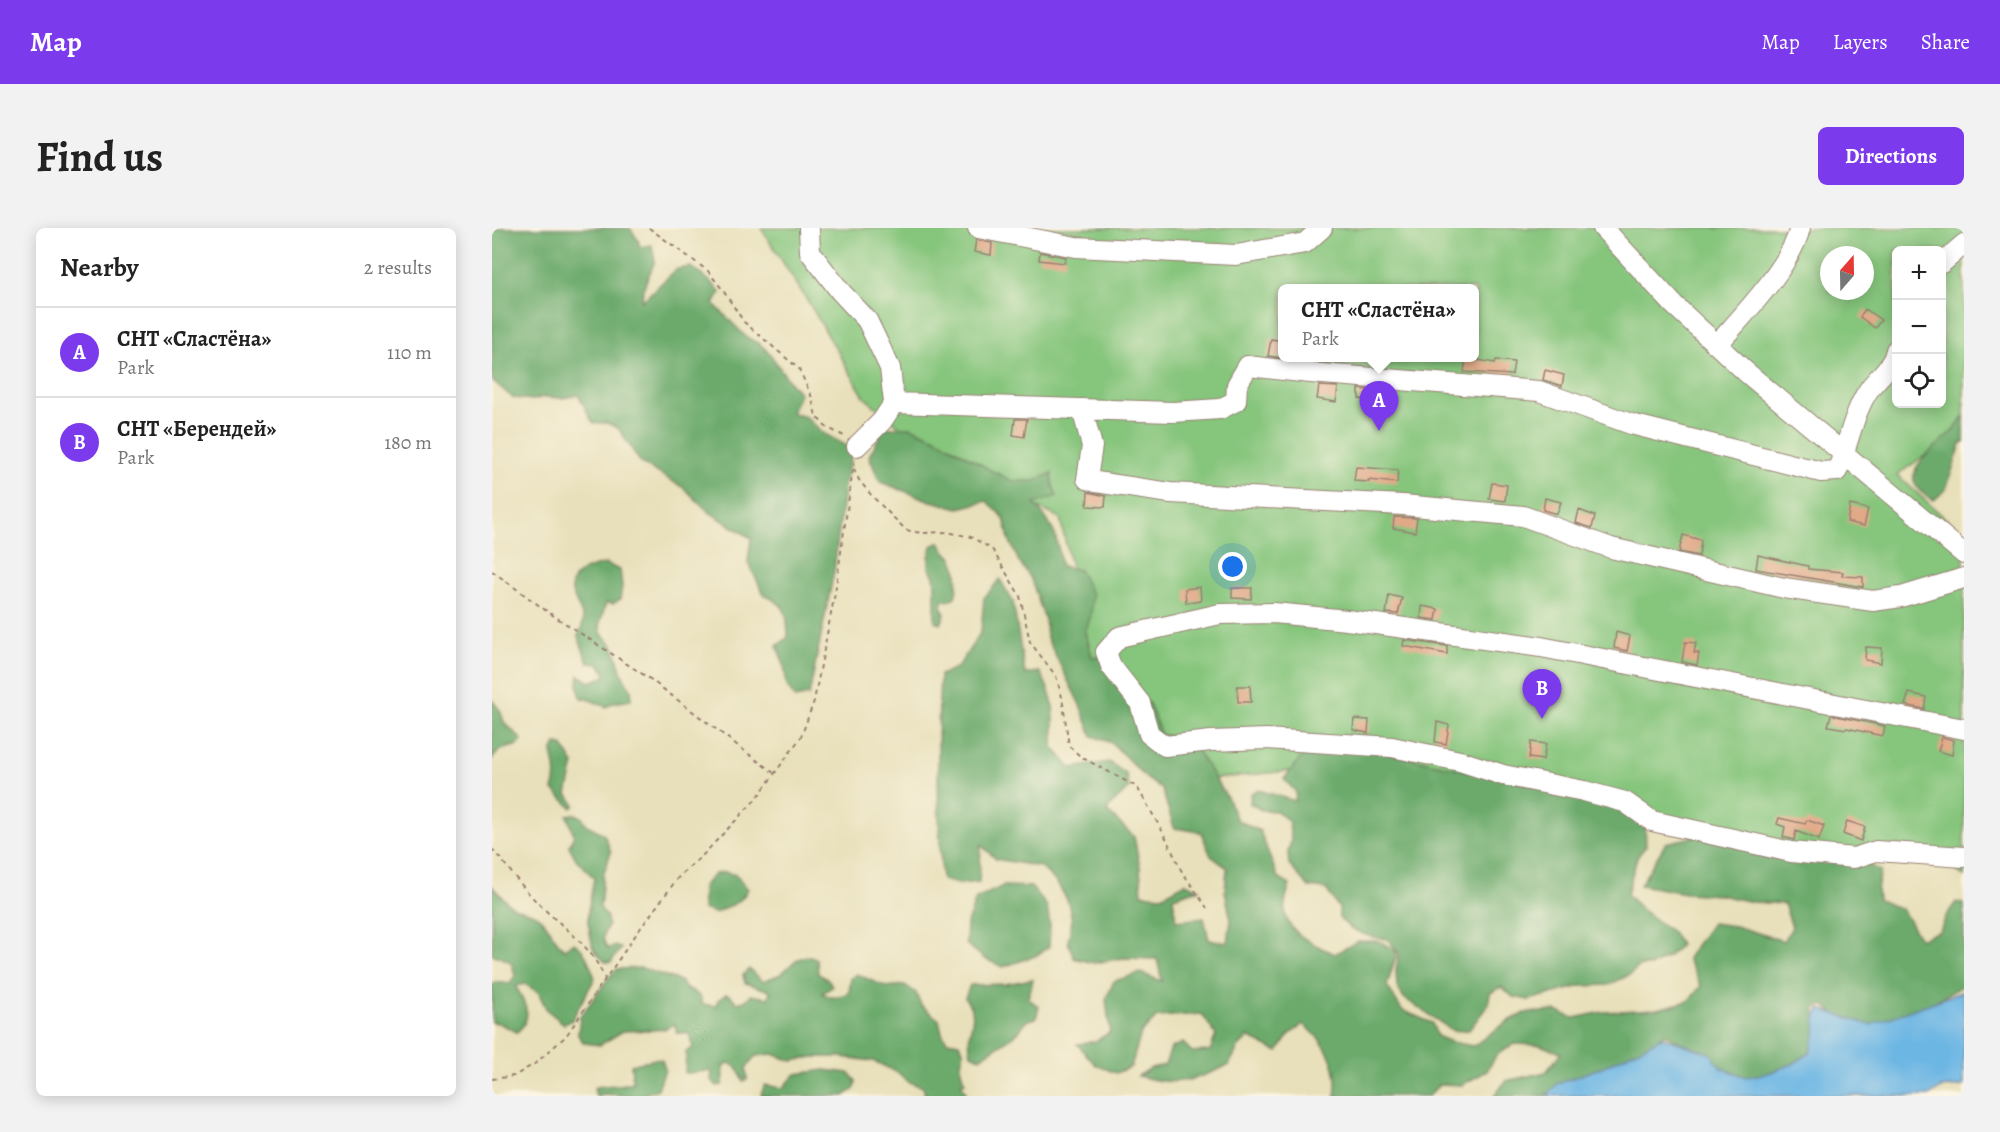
<!DOCTYPE html>
<html lang="en">
<head>
<meta charset="utf-8">
<style>
  :root { --surface:#fff; --page:#f2f2f2; --text:#222; --muted:#767676; --line:#e0e0e0; --accent:#7c3aed }
  body { margin:0; font-family:Alegreya,serif; background:var(--page); color:var(--text) }
  .controls { position:absolute; right:18px; top:18px; display:grid; overflow:hidden; border-radius:9px; box-shadow:0 3px 15px #0003 }
  .controls button { width:54px; height:54px; display:grid; place-items:center; padding:0; border:0; border-bottom:2px solid var(--line); background:var(--surface); color:var(--text); font:30px sans-serif }
  .compass { position:absolute; left:1328px; top:18px; width:54px; height:54px; border-radius:50%; background:var(--surface); box-shadow:0 3px 15px #0003; rotate:20deg }
  .you { position:absolute; left:741px; top:339px; width:21px; height:21px; margin:-15px; border:4px solid #fff; border-radius:50%; background:#1a73e8; box-shadow:0 0 0 9px #1a73e833 }
  .badge { display:grid; place-items:center; width:39px; height:39px; border-radius:50%; background:var(--accent); color:#fff; font-size:20px; font-weight:700 }
  .pin { position:absolute; translate:-50% -50px; filter:drop-shadow(0 2px 3px #0008) }
  .pin::after { content:''; position:absolute; top:32px; width:21px; height:18px; background:inherit; clip-path:polygon(0 0,100% 0,50% 100%) }
  .popup { position:absolute; left:786px; top:56px; width:201px; height:78px; box-sizing:border-box; display:grid; place-content:center; border-radius:9px; background:var(--surface); filter:drop-shadow(0 2px 4px #0005); font-size:20px; white-space:nowrap; color:var(--muted) }
  .popup b { font-size:22px; color:var(--text) }
  .popup::after { content:''; position:absolute; left:50%; top:100%; margin-left:-12px; border:12px solid transparent; border-top-color:var(--surface) }
  .list { margin:0; padding:0; list-style:none }
  h2 { display:flex; justify-content:space-between; align-items:center; height:78px; margin:0; padding:0 24px; font-size:26px }
  h2 small { font-size:20px; font-weight:400; color:var(--muted) }
  .list li { display:grid; grid-template-columns:39px 1fr auto; gap:18px; align-items:center; box-sizing:border-box; height:90px; padding:0 24px; border-top:2px solid var(--line) }
  .list b { display:block; font-size:22px; white-space:nowrap }
  .list p { margin:0; font-size:20px; white-space:nowrap; color:var(--muted) }
  .list em { font-size:20px; font-style:normal; color:var(--muted) }
  .icon { flex:none; width:33px; height:33px; fill:none; stroke:currentColor; stroke-width:2; stroke-linecap:round; stroke-linejoin:round }
  .map { position:relative; flex:none; width:1472px; height:868px; overflow:hidden; border-radius:9px }
  header { display:flex; align-items:center; gap:36px; box-sizing:border-box; height:84px; padding:0 30px; background:var(--accent); color:#fff }
  header strong { font-size:28px }
  nav { display:flex; gap:33px; margin-inline-start:auto; font-size:21px }
  .intro { display:flex; align-items:center; justify-content:space-between; box-sizing:border-box; height:144px; padding:0 36px }
  h1 { margin:0; font-size:42px }
  .button { padding:15px 27px; border-radius:9px; background:var(--accent); color:#fff; font-size:21px; font-weight:700 }
  main { display:flex; gap:36px; padding:0 36px }
  aside { flex:1; background:var(--surface); border-radius:9px; box-shadow:0 3px 15px #0003 }
  .map>svg:first-child { display:block }
  .green { fill:#85c57c; stroke:#687254; stroke-width:1.5; fill-rule:evenodd }
  .forest { fill:#6caa6c; stroke:#5b644c; stroke-width:1.5 }
  .water { fill:#6cb6e4; stroke:#5b6a88; stroke-width:1.5 }
  .building { fill:#e1a988 }
  .lines { fill:none; stroke-linecap:round; stroke-linejoin:round }
  .minor-casing { stroke:#998072; stroke-width:22 }
  .path { stroke:#998072; stroke-width:2; stroke-dasharray:4.5 4.5; stroke-linecap:butt }
  .minor { stroke:#fff; stroke-width:20 }
</style>
</head>
<body>
<header>
<strong>Map</strong>
<nav><a>Map</a><a>Layers</a><a>Share</a></nav>
</header>
<div class="intro"><h1>Find us</h1><a class="button">Directions</a></div>
<main>
<aside>
<h2>Nearby<small>2 results</small></h2>
<ul class="list">
<li><span class="badge">A</span><div><b>СНТ «Сластёна»</b><p>Park</p></div><em>110 m</em></li>
<li><span class="badge">B</span><div><b>СНТ «Берендей»</b><p>Park</p></div><em>180 m</em></li>
</ul>
</aside>
<div class="map">
<svg width="1472" height="868" viewBox="0 0 1472 868">
  <rect width="100%" height="100%" fill="#fcf5e5"/>
  <filter id="ink" filterUnits="userSpaceOnUse"><feTurbulence type="fractalNoise" baseFrequency=".0167" numOctaves="2"/><feDisplacementMap in="SourceGraphic" scale="12" xChannelSelector="R" yChannelSelector="G"/><feConvolveMatrix kernelMatrix="1 2 1 2 8 2 1 2 1" color-interpolation-filters="sRGB"/></filter>
  <filter id="wash" filterUnits="userSpaceOnUse"><feTurbulence type="fractalNoise" baseFrequency=".008" numOctaves="4" result="noise"/><feDisplacementMap in="SourceGraphic" scale="24" xChannelSelector="R" yChannelSelector="G"/><feGaussianBlur stdDeviation="1.35" result="paint"/><feColorMatrix in="noise" values="0 0 0 0 0 0 0 0 0 0 0 0 0 0 0 0 0 1.4 0 .05"/><feComposite in="paint" operator="in"/></filter>
  <g filter="url(#wash)">
    <rect width="100%" height="100%" fill="#e8e0ba"/>
    <path class="green" d="M269 0H1472V192L1455 212 1405 247 1472 307V648L1444 628 1302 633 962 548 795 543 692 554 605 453 568 290 454 236 373 170 317 75ZM1404 22H1450V176H1404ZM1337 27H1373V63H1337ZM791 61H983V130H791Z"/>
    <path class="forest" d="M0 0H138L146 12 148 19 160 17 163 33 151 61 150 73 185 41 199 39 218 53 228 64 222 76 254 109 267 115 278 126 299 156 308 165 300 185 314 189 331 205 355 218 359 230 352 259 342 344 317 467 303 470 295 458 292 437 285 418 296 409C295 385 296 377 272 367L256 334 259 310 217 284 192 260 149 235 126 200 115 195H101L86 167 70 170 52 169 41 172 21 170 0 152Z
      M1472 188V215L1469 216 1454 261 1442 272C1398 251 1436 226 1457 207 1463 201 1467 194 1472 188Z
      M418 199 444 210 500 243 521 253H543L560 245V255L565 268 542 276C562 297 566 310 569 338L587 342 600 366 599 387 593 404 600 429 614 430 657 476 669 507 697 510 736 571 745 592 768 603 786 650 798 657C796 663 793 670 793 676 789 704 823 717 843 726L866 713H888L905 724 895 758 910 782 940 795 945 808 959 814 981 818 1015 794 1033 785 1064 783 1082 790 1111 784 1165 781 1197 773 1209 758 1195 730 1220 695 1243 698 1292 713 1300 699 1292 676 1260 674 1228 667 1194 665 1148 657 1174 615 1210 607 1374 635 1389 643 1385 661 1386 672 1410 681 1428 711 1448 703 1454 688 1464 674 1472 676V757L1423 785 1388 796 1358 799 1332 777 1323 780 1326 811 1314 832 1255 853 1228 843 1213 828 1173 806 1132 834 1069 858 1052 868H1002L1014 853 1054 844 1069 825 1048 817 1023 816 1005 826 995 843 970 857 947 856 937 868H843C848 839 835 814 811 796L796 808 786 824 756 809 746 820 737 837C699 853 687 859 646 848L659 840 673 837 679 820 691 815 700 824 718 823 724 807 710 786 665 789 649 805 639 839 624 845 604 837 585 816 604 813 618 804 614 771 622 753 648 745 670 753 665 731 632 730 602 735 582 730 576 714 580 692 576 673 565 655 549 639 504 631 489 617 487 654 467 656 450 652C445 583 445 516 448 447L466 439 489 404 492 370 508 351 521 374 533 446 548 444C564 472 563 488 561 519L579 540 617 534 634 546 637 560 618 578 615 583 642 609 648 639 650 666 670 668 694 655 707 661 681 669 684 693 712 690 717 712 736 715 739 692 733 663 735 640 719 628 709 604 682 600 670 561 655 551 620 515 600 508 588 477 555 410 553 392 539 351 527 334 517 311 512 290 495 273 467 280 439 273 388 254 377 228 392 200Z
      M448 314C452 324 454 323 460 330 466 339 467 359 463 369L456 373 451 371 449 378 453 386 449 396 443 394V358L442 348 437 340V329L440 318Z
      M114 336 128 342 130 358 128 371 121 376 114 375 108 395 109 405 122 419 130 446 139 462V472L121 475 114 479 96 471H90C86 463 85 456 87 447L98 454 112 449 114 446 107 436 96 435 86 408C98 388 84 380 80 363 76 344 101 338 114 336Z
      M0 472 8 482 12 494 30 512 26 517 8 522 0 531Z
      M64 516 70 517 82 536 75 566 83 577 80 580 61 562C66 548 63 538 60 524Z
      M820 519 876 521 1121 575 1153 593 1154 618 1145 629 1135 666 1148 680 1181 705 1188 717 1177 728 1160 738H1148L1137 747 1117 757 1089 758 1037 772 1021 769 1010 759 998 765 996 777 977 802 961 803 912 770 905 759 904 742 907 725 895 711C875 709 862 705 847 690V680L834 661 817 659 797 637 796 624 799 612 797 594 785 583 769 582 758 575 759 565 767 562 803 573 804 564 792 551 811 527Z
      M83 586 90 589 95 597 112 606 119 624 111 647 108 680 115 689 116 698C110 707 110 712 116 721L123 717 129 720 119 734H113L101 721 96 694V683L102 650 84 631 77 618 82 607 75 587Z
      M232 644 244 647 256 661C245 680 239 675 223 685L211 681V658L223 646Z
      M0 658C7 665 16 678 26 681 34 683 40 684 48 690 58 699 62 712 72 721L81 715C94 720 98 739 103 750L79 793 72 796 55 782 46 764 33 756 24 758C32 775 43 789 25 804L7 795 0 794V758L4 754 18 756 23 747 19 734 0 726Z
      M511 658 539 659 555 678 558 698 557 719 543 728 511 739 493 731 474 716 475 695 484 671Z
      M314 728 325 731 326 746 337 752 340 759 330 765C340 771 347 771 357 764L359 750 365 746 394 759 413 757 424 765 429 777 447 792 450 805 455 813 467 815 472 824C468 835 467 843 473 854L469 856 476 868H430L433 866 431 859 417 854 405 844 381 833 348 829H321L300 833 281 826 264 828 254 840 255 852 251 853 245 839 237 835 231 838 232 849 230 857 225 858 219 852 220 844C212 841 202 846 193 845L194 824 201 820 197 805H185L183 796 172 801 161 802 131 803 108 817 92 815 86 807 88 789 118 748 125 741 150 740 188 753 194 761 201 763 209 770 210 776 224 778 226 772 234 766 239 768 245 775 253 773 259 767 276 770 278 763 253 755 251 747 257 741 271 753 289 746 304 732Z
      M541 751 536 770 547 779 544 790 534 793 526 805 488 830 479 826C478 820 476 812 478 806 481 788 484 786 473 770L478 757 513 756Z
      M163 831 170 832 173 841 166 861 148 868 111 866 104 868 102 860C115 855 127 860 141 854L139 837Z
      M333 842 357 845 364 853 363 860 352 868H271L269 866 273 857 291 860 304 846Z"/>
    <path class="water" d="M1472 763V858L1449 860 1437 868H1055L1065 856 1110 839 1171 809 1219 826 1229 840 1254 849 1276 845 1301 836 1318 825 1323 808 1324 789 1328 781 1378 797Z"/>
    <g id="blocks">
      <path class="building" d="M484 12 500 15 499 27 482 24Z
        M548 24 574 29 573 35 547 32Z
        M1373 81 1389 92 1383 100 1368 89Z
        M779 111 791 113 790 130 776 128Z
        M974 130 1003 135 1004 132 1022 134 1020 147 972 144Z
        M1053 142 1072 147 1070 158 1051 152Z
        M827 158 846 159 844 174 825 171Z
        M867 161 904 164 902 175 867 171Z
        M523 191H535L532 209 521 207Z
        M864 239 906 242 905 255 877 252V254L862 253Z
        M1000 255 1015 257 1013 273 997 271Z
        M596 264 614 268 613 279 595 278Z
        M1053 270 1069 274 1065 286 1051 282Z
        M1358 277 1376 281 1372 298 1355 294Z
        M1087 282 1103 288 1100 300 1084 295Z
        M902 289 925 290 923 304 901 300Z
        M1191 307 1209 312 1207 328 1187 324Z
        M1266 327 1316 338V341L1351 344 1350 348 1371 349V359L1264 341Z
        M708 359 709 373 694 375 693 361Z
        M740 360H760L759 371 740 370Z
        M897 367 910 370 906 386 894 385Z
        M930 378 946 381 944 392 929 390Z
        M1124 404 1138 408 1135 423 1122 420Z
        M912 412 955 418V426L911 418Z
        M1193 414 1204 415 1202 425H1207L1205 437 1190 434Z
        M1374 419 1390 420 1389 435 1373 432Z
        M745 458H758L759 474H746Z
        M1417 465 1434 469 1432 481 1413 477Z
        M1339 487 1393 498 1391 508 1355 500 1354 501 1336 498Z
        M862 491 877 492 876 505 861 502Z
        M945 494 957 497 954 516 943 514Z
        M1450 509 1462 512 1460 527 1446 523Z
        M1039 514 1054 516 1051 532 1037 530Z
        M1287 590 1313 596 1315 592 1332 598 1327 612 1304 603 1302 612 1291 609 1293 599 1285 596Z
        M1355 593 1373 599 1369 613 1351 606Z"/>
    </g>
  </g>
  <g filter="url(#ink)">
    <use href="#blocks" fill-opacity="0" stroke="#998072" stroke-width="1.5"/>
    <g class="lines">
      <defs>
        <path id="minor" d="M317 0 318 24 348 63 375 92 398 140 402 175
          M486 0 584 19 744 27 813 15 830 0
          M1111 0 1182 77 1254 144 1472 326
          M1450 35 1472 16
          M1225 117C1251 87 1299 38 1308 0
          M590 181 600 218 595 251 604 254 678 265 911 277 1031 288 1119 320 1292 360 1381 373 1409 369 1472 350
          M365 218 390 193 402 175 681 184 728 181 744 173 745 157 756 138 818 145 1047 163 1139 196 1329 244 1345 243C1357 216 1361 184 1378 160 1387 148 1402 137 1404 122
          M1472 501 1049 419 855 392 782 385 728 386 627 409 614 424 619 438 648 475 657 506 673 518 719 513 774 511 900 519 968 533 1011 547 1092 563 1133 574 1160 593 1299 624 1362 630 1384 623 1472 629"/>
      </defs>
      <use href="#minor" class="minor-casing"/>
      <path class="path" d="M157 0 216 43 230 61 252 94 307 141 319 167 324 188 334 199 352 208
        M362 241 367 252 380 268 414 302 429 305 455 304 479 309 500 321 528 368 538 414 564 448 570 469 577 518 589 529 645 559 672 606 689 642 715 680
        M0 343 56 384 158 451 283 546
        M0 621C15 638 29 658 45 674 72 702 97 713 113 751
        M0 851 22 848 44 835 74 808 145 705 188 647 209 629 265 570 309 509 322 473 343 365 362 234"/>
      <use href="#minor" class="minor"/>
    </g>
  </g>
</svg>
<div class="controls">
<button>+</button>
<button>−</button>
<button><svg class="icon" aria-label="locate" viewBox="0 0 24 24"><circle cx="12" cy="12" r="6"/><path d="M12 2v4M12 18v4M2 12h4M18 12h4"/></svg></button>
</div>
<svg class="compass" viewBox="-18 -18 36 36"><path d="M0-13l5 13h-10z" fill="#e53935"/><path d="M0 13l5-13h-10z" fill="#767676"/></svg>
<div class="you"></div>
<div class="pin badge" style="left:887px;top:203px">A</div>
<div class="popup"><b>СНТ «Сластёна»</b>Park</div>
<div class="pin badge" style="left:1050px;top:491px">B</div>
</div>
</main>
</body>
</html>
